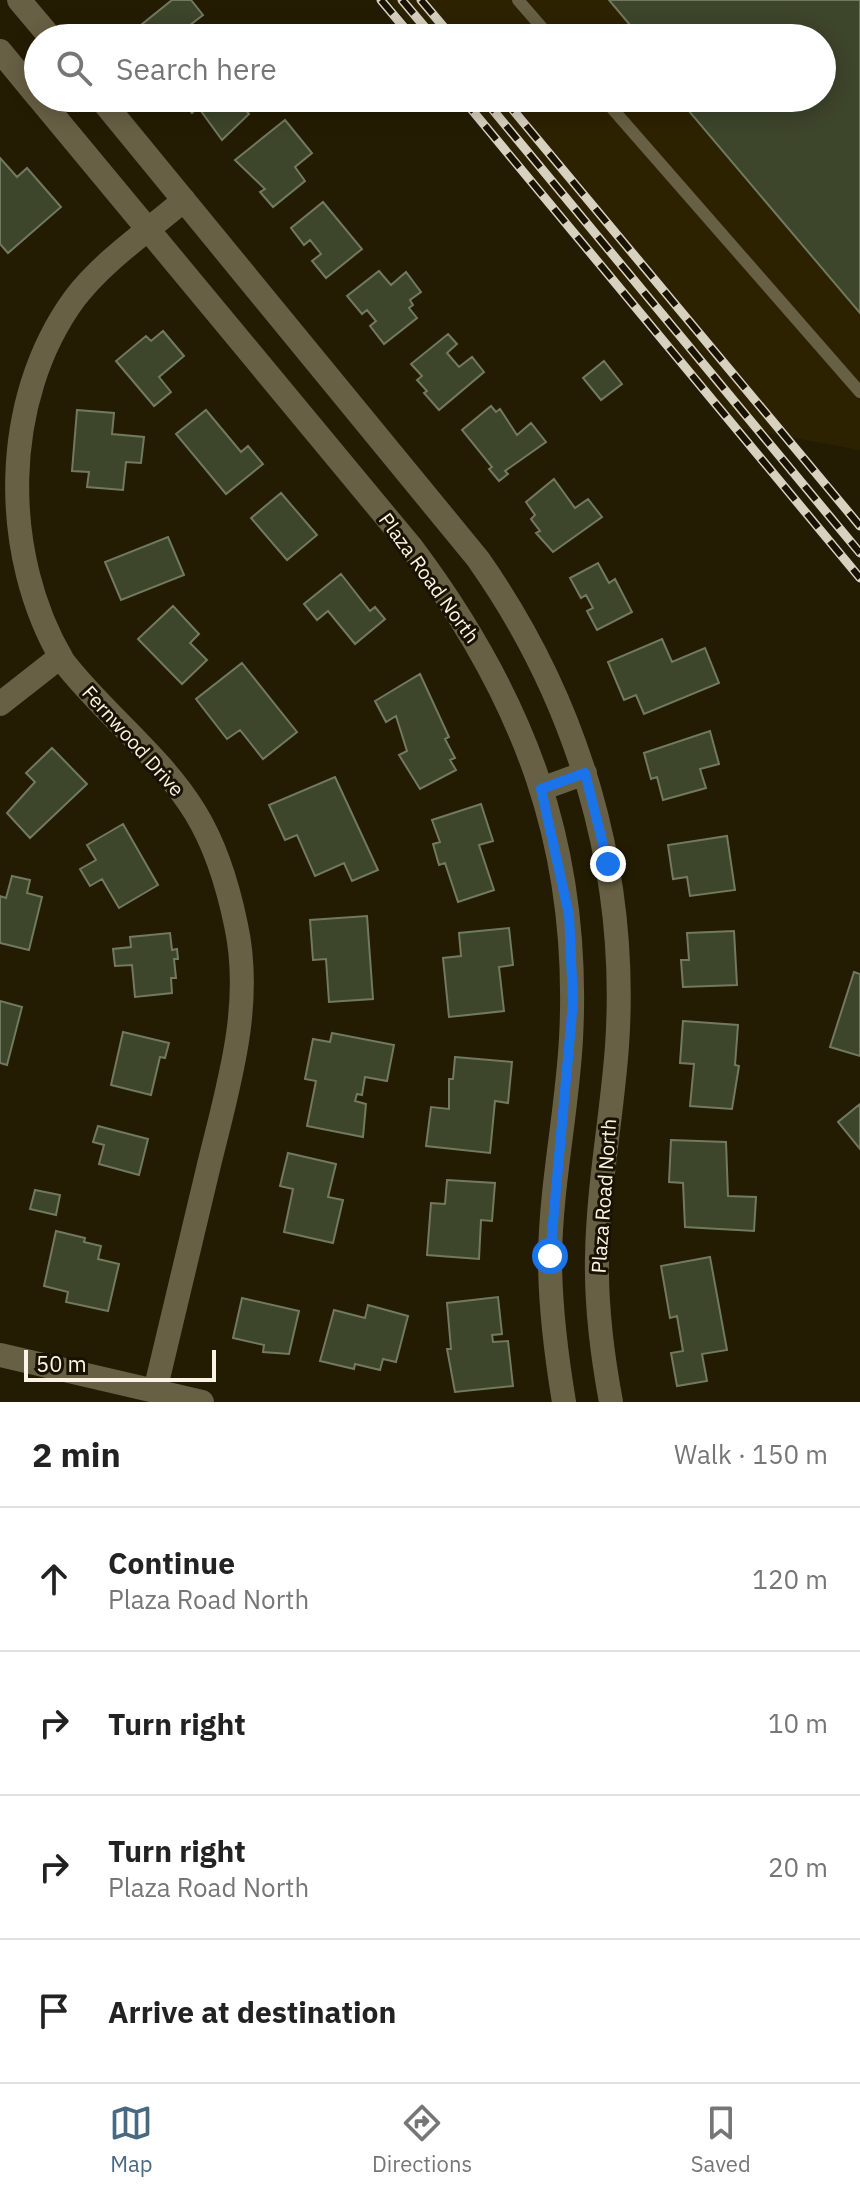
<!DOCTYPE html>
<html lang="en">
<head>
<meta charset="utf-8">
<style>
  :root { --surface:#fff; --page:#f2f2f2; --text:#222; --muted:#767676; --line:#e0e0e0; --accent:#486982 }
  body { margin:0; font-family:"IBM Plex Sans",sans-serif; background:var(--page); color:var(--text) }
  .scale { position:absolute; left:24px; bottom:20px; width:192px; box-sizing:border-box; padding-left:8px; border:4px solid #f9f4e5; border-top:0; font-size:22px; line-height:28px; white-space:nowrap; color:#f9f4e5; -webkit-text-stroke:6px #1a1200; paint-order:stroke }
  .stop { position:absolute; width:24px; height:24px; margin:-18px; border:6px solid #1a73e8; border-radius:50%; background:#fff }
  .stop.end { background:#1a73e8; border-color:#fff; box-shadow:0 2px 8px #0008 }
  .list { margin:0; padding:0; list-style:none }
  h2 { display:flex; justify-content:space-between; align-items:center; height:104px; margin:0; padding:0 32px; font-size:34px }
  h2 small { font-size:26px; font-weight:400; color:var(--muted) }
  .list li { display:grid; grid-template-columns:52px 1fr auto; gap:24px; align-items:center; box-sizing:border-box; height:144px; padding:0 32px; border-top:2px solid var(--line) }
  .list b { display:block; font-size:30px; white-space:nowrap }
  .list p { margin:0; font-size:26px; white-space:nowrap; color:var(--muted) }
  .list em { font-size:26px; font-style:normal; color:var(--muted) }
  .icon { flex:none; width:44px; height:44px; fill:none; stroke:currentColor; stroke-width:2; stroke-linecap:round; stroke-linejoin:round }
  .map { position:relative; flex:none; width:860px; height:1402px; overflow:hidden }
  .search { position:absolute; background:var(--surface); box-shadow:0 4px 20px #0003; left:24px; right:24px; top:24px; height:88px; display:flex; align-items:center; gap:20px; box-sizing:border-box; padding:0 28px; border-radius:44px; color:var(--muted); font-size:30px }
  .sheet { height:680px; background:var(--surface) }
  nav { display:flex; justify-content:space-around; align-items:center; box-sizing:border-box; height:112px; border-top:2px solid var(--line); background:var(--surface); font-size:22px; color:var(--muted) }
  nav a { display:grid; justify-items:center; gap:4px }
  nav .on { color:var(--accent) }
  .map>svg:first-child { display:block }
  .built { fill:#2d2200 }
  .building { fill:#3d452b; stroke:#717a5e; stroke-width:2 }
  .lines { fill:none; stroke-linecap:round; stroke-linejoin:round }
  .lane { stroke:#686044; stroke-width:12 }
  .street { stroke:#686044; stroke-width:24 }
  .rail-casing { stroke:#d7d1c0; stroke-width:9 }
  .rail { stroke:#1a1200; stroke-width:6; stroke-dasharray:18; stroke-linecap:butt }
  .route { stroke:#1a73e8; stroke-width:10 }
  .labels { text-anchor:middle; stroke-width:6; stroke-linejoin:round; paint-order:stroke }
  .street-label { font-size:20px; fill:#f9f4e5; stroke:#1a1200 }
</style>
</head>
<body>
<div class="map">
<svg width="860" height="1402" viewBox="0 0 860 1402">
  <rect width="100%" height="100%" fill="#241c02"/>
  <path class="built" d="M389 0H860V450L740 428 469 98H822V38H420Z"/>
  <path class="building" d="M172 0H191L203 15 181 32 186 38H143L136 29Z
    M609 0H860V313L688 110 696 104 691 98H822V38H641Z
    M179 98H236L249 114 222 140 198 107 192 113Z
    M285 120 312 153 295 167 305 181 273 207 260 192 265 189 235 160Z
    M0 158 17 177 27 168 61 207 8 253 0 244Z
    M323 202 362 249 326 278 312 261 321 254 310 240 304 245 291 228Z
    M379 271 391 285 406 272 421 292 410 300 413 305 409 308 417 318 384 344 370 326 376 321 367 310 362 314 347 296Z
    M163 331 184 356 159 377 171 392 154 406 116 361 146 336 151 341Z
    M448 334 457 344 447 353 459 367 472 357 484 372 439 410 424 393 427 391 417 380 422 376 411 364Z
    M604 361 622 384 601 400 583 378Z
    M491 406 496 412 500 409 517 435 531 423 546 442 505 471 508 474 499 481 489 469 492 467 462 430Z
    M77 410 114 413 112 434 144 437 141 463 126 462 123 490 87 487 89 472 72 471Z
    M206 410 241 452 248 446 263 464 226 494 176 434Z
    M554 479 575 508 588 499 602 517 553 552 536 533 540 531 531 519 535 515 526 502Z
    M281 493 317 535 287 560 251 518Z
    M168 537 184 575 121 600 105 562Z
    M598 563 609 583 615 579 632 612 597 630 587 611 593 608 586 595 581 598 570 578Z
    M341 574 370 611 375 607 385 619 355 644 328 611 317 620 304 604Z
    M173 606 199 634 190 643 207 660 182 684 138 639Z
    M662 639 672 662 705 648 719 683 644 714 636 695 624 700 608 662Z
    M242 663 297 732 263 759 240 730 227 739 196 699Z
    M420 674 449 737 445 739 455 758 450 760 456 770 420 789 399 755 407 751 396 716 386 722 375 701Z
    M710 731 719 764 700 769 706 788 663 800 657 777 651 779 644 753Z
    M52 748 87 784 30 838 7 813 35 782 26 773Z
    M335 777 378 870 352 881 344 863 315 876 297 835 285 840 269 805Z
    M481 804 493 841 479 845 494 890 458 902 445 863 439 865 433 844 440 842 432 820Z
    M123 824 158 885 119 908 102 879 90 886 80 869 96 860 87 845Z
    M727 836 735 890 690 896 687 877 673 879 668 845Z
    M12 876 30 880 27 893 42 897 29 950 0 943V896L6 898Z
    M367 916 373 999 329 1002 326 959 313 960 310 920Z
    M509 928 513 965 499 967 504 1011 449 1017 443 958 461 956 459 933Z
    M734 931 737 985 683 987 681 960H689L687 933Z
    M170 933 172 950 177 949 178 959H174L176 978H171L172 993 135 997 132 965 115 966 113 949 131 947 130 937Z
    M854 972 860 974V1056L830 1047Z
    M0 1001 22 1007 7 1065 0 1063Z
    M683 1021 738 1025 735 1065 739 1066 732 1109 690 1106 694 1064 680 1063Z
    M123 1032 169 1043 165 1058 160 1057 151 1095 111 1085Z
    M332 1033 394 1045 387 1081 365 1077 362 1095 357 1094 355 1101 366 1104 363 1137 307 1126 316 1081 305 1079 313 1039 330 1042Z
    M455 1057 512 1062 508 1103 495 1101 490 1153 426 1146 431 1107 449 1109V1079H453Z
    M860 1104V1149L838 1122Z
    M98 1126 148 1139 139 1175 99 1164 104 1145 93 1142Z
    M671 1140 726 1142 728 1196 756 1197 754 1231 685 1227 683 1183 669 1182Z
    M288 1153 336 1164 328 1197 343 1200 333 1243 284 1232 293 1189 280 1186Z
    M447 1180 495 1183 492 1221 481 1220 479 1259 427 1255 431 1203 445 1204Z
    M35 1190 60 1195 56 1215 30 1209Z
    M56 1231 85 1238 84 1242 101 1246 98 1259 119 1264 108 1311 66 1302 68 1292 44 1286Z
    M710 1257 727 1350 702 1354 707 1381 677 1386 671 1353 683 1351 677 1316 670 1318 661 1266Z
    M498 1297 502 1334 492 1335 493 1342 508 1341 513 1386 455 1392 447 1349H451L447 1303Z
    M242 1298 299 1311 289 1354 263 1352 264 1345 233 1338Z
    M368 1305 408 1316 396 1362 383 1359 380 1370 355 1364 354 1369 320 1361 334 1310 365 1318Z"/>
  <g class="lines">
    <path class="lane" d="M518 0 551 38
      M603 98 860 392"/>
    <path class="street" d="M19 0 51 38
      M0 51 38 97
      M39 98 412 548C525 699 581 848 571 1039 567 1112 551 1184 550 1257 550 1306 556 1354 564 1402
      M100 98 478 559C578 701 629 871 617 1046 612 1116 598 1186 597 1257 596 1306 602 1354 611 1402
      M0 704 60 657
      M541 789 585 773
      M0 1355 202 1402
      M155 1391C173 1317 190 1243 208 1169 227 1090 254 1007 236 925 228 886 216 846 195 812 160 755 103 713 63 661 0 555 0 400 75 298 104 260 148 231 184 200"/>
    <defs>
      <path id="rail" d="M381 0 413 38
        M402 0 434 38
        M421 0 453 38
        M462 98 860 578
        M483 98 860 553
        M503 98 860 526"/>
    </defs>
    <use href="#rail" class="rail-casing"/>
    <use href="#rail" class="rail"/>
  </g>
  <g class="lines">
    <path class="route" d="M550 1256 573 1002 569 915 541 789 585 773 608 864"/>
  </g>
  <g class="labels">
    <g class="street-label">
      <text transform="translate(429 578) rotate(54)" y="7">Plaza Road North</text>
      <text transform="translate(133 741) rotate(48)" y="7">Fernwood Drive</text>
      <text transform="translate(604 1196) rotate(-86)" y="7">Plaza Road North</text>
    </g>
  </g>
</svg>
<div class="scale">50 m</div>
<div class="stop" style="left:550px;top:1256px"></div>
<div class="stop end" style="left:608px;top:864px"></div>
<div class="search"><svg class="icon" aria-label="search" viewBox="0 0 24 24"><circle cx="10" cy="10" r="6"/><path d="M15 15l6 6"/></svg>Search here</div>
</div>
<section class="sheet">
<h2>2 min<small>Walk · 150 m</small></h2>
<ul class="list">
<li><svg class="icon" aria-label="ahead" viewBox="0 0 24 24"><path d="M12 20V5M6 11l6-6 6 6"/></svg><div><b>Continue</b><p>Plaza Road North</p></div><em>120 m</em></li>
<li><svg class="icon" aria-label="right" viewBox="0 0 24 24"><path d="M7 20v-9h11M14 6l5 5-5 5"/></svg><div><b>Turn right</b></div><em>10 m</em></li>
<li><svg class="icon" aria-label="right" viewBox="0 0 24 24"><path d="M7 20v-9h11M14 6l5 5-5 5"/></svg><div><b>Turn right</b><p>Plaza Road North</p></div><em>20 m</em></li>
<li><svg class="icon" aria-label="arrive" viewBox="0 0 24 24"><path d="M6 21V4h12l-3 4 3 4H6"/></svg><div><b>Arrive at destination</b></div></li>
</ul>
</section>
<nav>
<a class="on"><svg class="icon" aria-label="map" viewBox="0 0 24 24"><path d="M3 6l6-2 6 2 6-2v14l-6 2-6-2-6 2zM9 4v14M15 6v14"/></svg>Map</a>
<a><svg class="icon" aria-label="directions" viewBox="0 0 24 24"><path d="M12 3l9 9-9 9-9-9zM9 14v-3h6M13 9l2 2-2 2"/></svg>Directions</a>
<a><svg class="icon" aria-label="saved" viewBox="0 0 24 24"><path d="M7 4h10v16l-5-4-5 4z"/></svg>Saved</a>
</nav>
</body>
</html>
